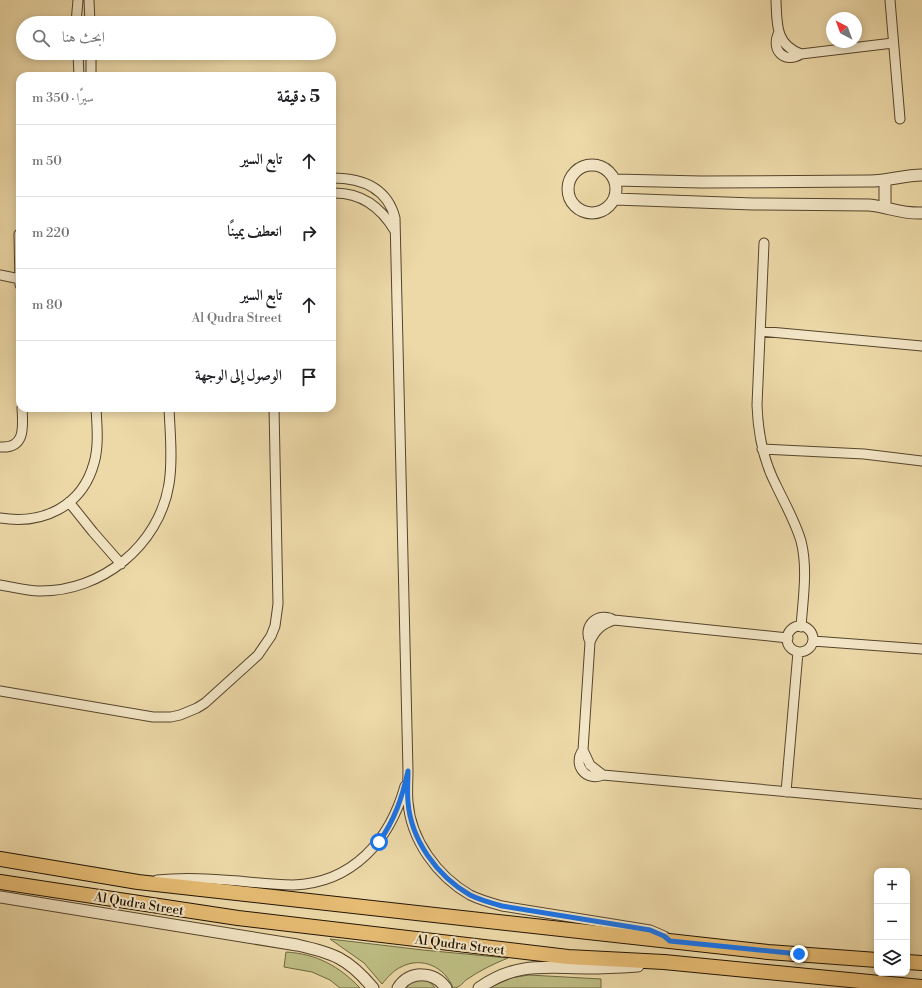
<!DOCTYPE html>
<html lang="ar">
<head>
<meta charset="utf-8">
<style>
  :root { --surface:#fff; --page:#f2f2f2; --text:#202124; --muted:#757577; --line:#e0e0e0 }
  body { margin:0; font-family:"Libre Bodoni",Amiri,serif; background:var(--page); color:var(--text); direction:rtl }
  .controls { position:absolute; right:12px; bottom:12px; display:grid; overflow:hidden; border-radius:8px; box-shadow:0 2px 10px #0003 }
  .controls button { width:36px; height:36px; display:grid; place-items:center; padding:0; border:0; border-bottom:1px solid var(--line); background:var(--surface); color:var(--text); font:20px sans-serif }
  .compass { position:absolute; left:826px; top:12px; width:36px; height:36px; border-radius:50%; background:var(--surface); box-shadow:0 2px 10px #0003; rotate:319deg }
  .stop { position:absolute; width:12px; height:12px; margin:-9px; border:3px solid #1a73e8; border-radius:50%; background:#fff }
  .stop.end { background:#1a73e8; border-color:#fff; box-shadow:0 1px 4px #0008 }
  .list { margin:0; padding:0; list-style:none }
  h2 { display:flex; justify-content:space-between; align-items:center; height:52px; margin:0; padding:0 16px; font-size:17px }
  h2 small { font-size:13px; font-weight:400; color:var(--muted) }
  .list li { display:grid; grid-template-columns:26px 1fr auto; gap:12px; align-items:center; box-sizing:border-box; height:72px; padding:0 16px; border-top:1px solid var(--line) }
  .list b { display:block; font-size:15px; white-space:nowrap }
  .list p { margin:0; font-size:13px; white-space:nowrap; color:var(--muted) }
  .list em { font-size:13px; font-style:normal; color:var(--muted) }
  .icon { flex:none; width:22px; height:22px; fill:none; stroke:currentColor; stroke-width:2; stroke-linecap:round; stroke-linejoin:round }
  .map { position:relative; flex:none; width:922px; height:988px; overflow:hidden; direction:ltr }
  .search { position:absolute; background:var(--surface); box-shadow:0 2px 10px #0003; left:16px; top:16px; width:320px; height:44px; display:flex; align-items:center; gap:10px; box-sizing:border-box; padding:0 14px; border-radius:22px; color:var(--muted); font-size:15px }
  .panel { position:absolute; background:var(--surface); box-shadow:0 2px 10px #0003; left:16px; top:72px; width:320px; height:340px; border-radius:12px; direction:rtl }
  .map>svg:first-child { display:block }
  .green { fill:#bebe84; stroke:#706943 }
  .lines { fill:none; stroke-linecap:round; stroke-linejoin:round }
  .minor-casing { stroke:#55452c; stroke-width:11 }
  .tertiary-casing { stroke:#55452c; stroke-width:13 }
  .primary-casing { stroke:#221402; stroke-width:16 }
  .minor { stroke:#f3e6c6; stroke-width:9 }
  .tertiary { stroke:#f3e6c6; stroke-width:11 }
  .primary { stroke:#e6bc74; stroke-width:14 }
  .route { stroke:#1a73e8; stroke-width:5 }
  .labels { text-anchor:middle; stroke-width:4; stroke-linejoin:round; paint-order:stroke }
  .street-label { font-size:13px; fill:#221402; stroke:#f3e6c6 }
</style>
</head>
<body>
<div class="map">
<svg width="922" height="988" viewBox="0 0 922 988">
  <rect width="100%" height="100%" fill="#edd9a8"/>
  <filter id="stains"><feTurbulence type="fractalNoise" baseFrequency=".005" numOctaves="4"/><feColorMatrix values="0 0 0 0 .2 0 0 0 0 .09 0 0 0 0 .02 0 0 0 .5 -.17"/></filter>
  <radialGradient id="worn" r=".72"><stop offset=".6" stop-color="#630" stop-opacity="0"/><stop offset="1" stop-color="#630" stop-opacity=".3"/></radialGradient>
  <path class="green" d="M330 939 423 950 508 958C493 964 479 971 466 980 462 984 459 988 453 988 445 967 422 956 401 967 394 970 388 977 382 984L364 963Z
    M286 952C317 954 339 966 360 988H340L330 980 312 972 284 967Z
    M529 975 601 979V988H489L510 978Z
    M424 979 431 983 435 988H401L407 983Z"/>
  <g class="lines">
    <defs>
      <path id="minor" d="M89 0 90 23
        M776 0C777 24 775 44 801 54
        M890 0 900 119
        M76 23 78 0
        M778 34C771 51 785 64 801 54L893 43
        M78 53 79 76
        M91 53V76
        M332 178C361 178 387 187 395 218L408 771C408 781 407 792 408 802 411 840 437 876 470 895 480 900 491 903 502 906L650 930 664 936 668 939
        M332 193C361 192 381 207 395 231
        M19 234 20 285
        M764 243 757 405C758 433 763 460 776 485 785 504 795 521 801 541 808 569 803 598 801 627
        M0 275 20 279
        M760 331 922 346
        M0 447C26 449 23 426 22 408
        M762 449 864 454 922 461
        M69 502 93 532 121 564
        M0 518C42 525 82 507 94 463 99 446 97 426 96 408
        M0 585C13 587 26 591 39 591 101 592 159 546 169 484 173 459 170 433 169 408
        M787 639a13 13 0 1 1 26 0a13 13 0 1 1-26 0Z
        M813 641 922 649
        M590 642C582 625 599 611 614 620L788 638
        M0 691 153 717H171L180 715 197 708 205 703 258 655 271 636 275 626 278 604 274 408
        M583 750C572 765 586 782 603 775L922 804
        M603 775 590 765 583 750 590 642C595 630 602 624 614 620
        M786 792 798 652
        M157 880C185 877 212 879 239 881 257 883 275 885 293 885 353 883 390 840 405 786"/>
      <path id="tertiary" d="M568 189a24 24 0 1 1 48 0a24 24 0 1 1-48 0Z
        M615 180 701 182 870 181C888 181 904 175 922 175
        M615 199 753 204 869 205C889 207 901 214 922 213
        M885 207V181
        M0 897 297 945C333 953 348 958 373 988
        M398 988C410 970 434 971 446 988
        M479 988C517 961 547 968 589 968 605 968 622 967 638 966"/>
      <path id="primary" d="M0 859 138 882 768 952 877 960
        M0 882 238 918 568 957 664 962 922 987
        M907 962 922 963"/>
    </defs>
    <use href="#minor" class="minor-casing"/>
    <use href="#tertiary" class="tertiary-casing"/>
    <use href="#primary" class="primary-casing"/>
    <use href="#minor" class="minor"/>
    <use href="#tertiary" class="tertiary"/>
    <use href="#primary" class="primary"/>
  </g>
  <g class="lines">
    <path class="route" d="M379 842C395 819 402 798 408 771 408 781 407 792 408 802 411 840 437 876 470 895 480 900 491 903 502 906L650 930 664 936 670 941 799 954"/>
  </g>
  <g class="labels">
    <g class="street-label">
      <text transform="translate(139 903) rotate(9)" y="5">Al Qudra Street</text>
      <text transform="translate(460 944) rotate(7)" y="5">Al Qudra Street</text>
    </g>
  </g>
  <rect width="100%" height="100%" filter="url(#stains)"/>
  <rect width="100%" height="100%" fill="url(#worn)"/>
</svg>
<div class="controls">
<button>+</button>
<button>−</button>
<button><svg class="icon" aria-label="layers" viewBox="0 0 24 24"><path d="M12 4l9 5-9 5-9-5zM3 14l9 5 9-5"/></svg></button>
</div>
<svg class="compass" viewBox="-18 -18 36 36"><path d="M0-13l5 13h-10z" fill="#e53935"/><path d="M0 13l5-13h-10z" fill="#757577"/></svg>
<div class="stop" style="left:379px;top:842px"></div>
<div class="stop end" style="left:799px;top:954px"></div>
<div class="search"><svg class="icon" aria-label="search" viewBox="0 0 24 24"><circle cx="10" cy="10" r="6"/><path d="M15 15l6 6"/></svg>ابحث هنا</div>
<section class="panel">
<h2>5 دقيقة<small>سيرًا · 350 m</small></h2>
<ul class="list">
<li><svg class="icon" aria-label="ahead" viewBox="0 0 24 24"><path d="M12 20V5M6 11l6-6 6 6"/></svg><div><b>تابع السير</b></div><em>50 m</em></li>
<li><svg class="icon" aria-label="right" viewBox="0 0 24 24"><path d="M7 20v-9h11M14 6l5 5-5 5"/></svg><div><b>انعطف يمينًا</b></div><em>220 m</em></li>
<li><svg class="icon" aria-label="ahead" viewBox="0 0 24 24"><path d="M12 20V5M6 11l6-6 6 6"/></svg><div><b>تابع السير</b><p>Al Qudra Street</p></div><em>80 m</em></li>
<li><svg class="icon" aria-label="arrive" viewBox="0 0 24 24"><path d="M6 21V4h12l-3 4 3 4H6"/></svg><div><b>الوصول إلى الوجهة</b></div></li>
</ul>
</section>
</div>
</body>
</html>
